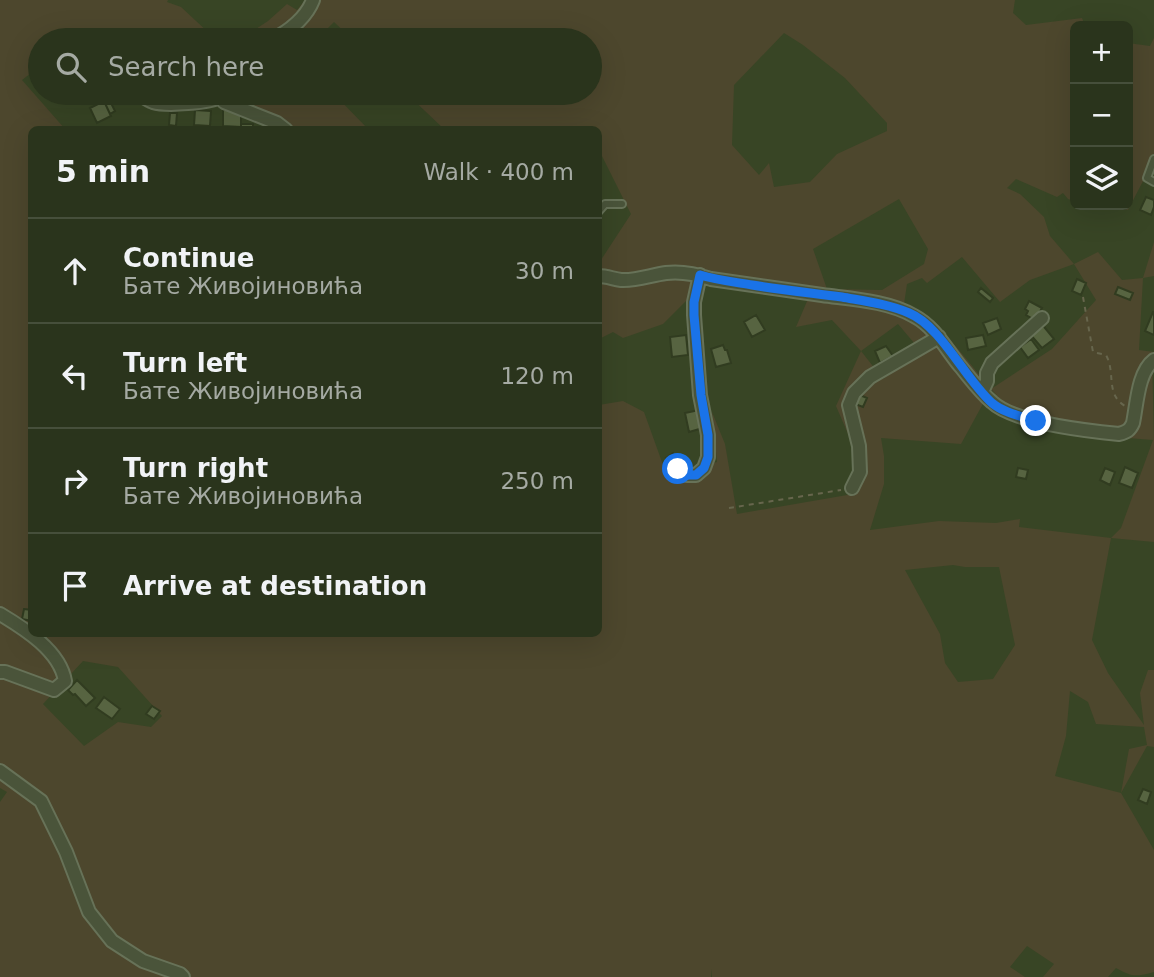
<!DOCTYPE html>
<html lang="en">
<head>
<meta charset="utf-8">
<style>
  :root { --surface:#2a341c; --page:#323c25; --text:#f1f3f6; --muted:#a5aaa3; --line:#464f3b }
  body { margin:0; font-family:"DejaVu Sans",sans-serif; background:var(--page); color:var(--text) }
  .controls { position:absolute; right:21px; top:21px; display:grid; overflow:hidden; border-radius:10px; box-shadow:0 7px 28px #0002 }
  .controls button { width:63px; height:63px; display:grid; place-items:center; padding:0; border:0; border-bottom:2px solid var(--line); background:var(--surface); color:var(--text); font:35px sans-serif }
  .stop { position:absolute; width:21px; height:21px; margin:-16px; border:5px solid #1a73e8; border-radius:50%; background:#fff }
  .stop.end { background:#1a73e8; border-color:#fff; box-shadow:0 2px 7px #0008 }
  .list { margin:0; padding:0; list-style:none }
  h2 { display:flex; justify-content:space-between; align-items:center; height:91px; margin:0; padding:0 28px; font-size:30px }
  h2 small { font-size:23px; font-weight:400; color:var(--muted) }
  .list li { display:grid; grid-template-columns:46px 1fr auto; gap:21px; align-items:center; box-sizing:border-box; height:105px; padding:0 28px; border-top:2px solid var(--line) }
  .list b { display:block; font-size:26px; white-space:nowrap }
  .list p { margin:0; font-size:23px; white-space:nowrap; color:var(--muted) }
  .list em { font-size:23px; font-style:normal; color:var(--muted) }
  .icon { flex:none; width:38px; height:38px; fill:none; stroke:currentColor; stroke-width:2; stroke-linecap:round; stroke-linejoin:round }
  .map { position:relative; flex:none; width:1154px; height:977px; overflow:hidden }
  .search { position:absolute; background:var(--surface); box-shadow:0 7px 28px #0002; left:28px; top:28px; width:574px; height:77px; display:flex; align-items:center; gap:18px; box-sizing:border-box; padding:0 24px; border-radius:38px; color:var(--muted); font-size:26px }
  .panel { position:absolute; background:var(--surface); box-shadow:0 7px 28px #0002; left:28px; top:126px; width:574px; height:511px; border-radius:10px }
  .map>svg:first-child { display:block }
  .green { fill:#4d472d; fill-rule:evenodd }
  .building { fill:#576441; stroke:#313c20; stroke-width:2 }
  .lines { fill:none; stroke-linecap:round; stroke-linejoin:round }
  .lane-casing { stroke:#677258; stroke-width:10 }
  .street-casing { stroke:#677258; stroke-width:16 }
  .path { stroke:#67664d; stroke-width:2; stroke-dasharray:5 5; stroke-linecap:butt }
  .lane { stroke:#4a543a; stroke-width:6 }
  .street { stroke:#4a543a; stroke-width:12 }
  .route { stroke:#1a73e8; stroke-width:9 }
</style>
</head>
<body>
<div class="map">
<svg width="1154" height="977" viewBox="0 0 1154 977">
  <rect width="100%" height="100%" fill="#384525"/>
  <path class="green" d="M0 0H168L167 2 181 7 210 34 244 37 268 21 287 4 297 10 305 0H1015L1013 13 1026 25 1082 18 1085 26H1075V201L1068 199 1063 193 1057 197 1016 179 1007 188 1020 194 1044 217 1050 236 1074 264 1098 252 1122 280 1143 278 1154 242V276L1143 278 1139 350 1154 352 1152 353 1154 441V542L1111 538 1092 640 1108 673 1144 725 1140 693 1148 670H1154V747L1147 746 1121 793 1154 850V972C1136 977 1132 977 1116 968L1108 977H1043L1054 964 1027 946 1010 967 1025 977H712L711 969V977H0V802L7 792 0 788ZM334 22 353 40H590V93H406L444 129 509 130 512 128 523 130H598L599 150 631 214 599 263V339L613 332 623 338 663 324 704 283 808 299 796 327 832 320 861 351 836 406 852 443 853 494 737 514 725 444 712 412 717 462 667 476 644 412 623 401 599 405 598 634H32V130L65 129 22 80 40 66V40H316ZM784 33 803 45 845 78 887 123V131L837 154 810 182 774 187 769 163 759 175 732 145 734 85ZM899 199 928 249 924 264 882 290 827 289 813 249ZM962 257 1000 302 1030 280 1074 264 1096 300 1052 349 991 389C968 362 936 316 904 304L907 284 922 278 927 283ZM898 324 920 350 883 379 861 351ZM991 389 1005 404 1041 428 1091 435 1153 440 1121 528 1111 538 1019 527 1020 519 996 523 939 521 870 530 884 484V456L881 438 961 444ZM953 565 965 567H999L1015 645 993 679 958 682 945 663 940 634 905 570ZM83 661 118 667 162 716 151 727 118 722 84 746 43 704ZM1070 691 1088 702 1096 724 1144 727 1147 745 1129 749 1121 793 1055 776 1066 736Z
    M1154 38V160L1128 210 1091 205H1128V43L1150 46Z
    M151 93H333L368 129H280L281 119 228 94 157 109Z"/>
  <path class="building" d="M108 97 115 111 110 114 103 99Z
    M104 101 111 116 97 123 90 108Z
    M195 110 211 111 210 126 194 125Z
    M223 110H241V127L223 126Z
    M170 113H177L176 126 169 125Z
    M241 124H253V130H235V127H241Z
    M1146 197 1154 200V207L1151 215 1140 210Z
    M1077 279 1086 283 1081 295 1072 291Z
    M1118 287 1133 293 1130 300 1115 294Z
    M981 288 993 298 990 302 978 292Z
    M1029 301 1042 308 1035 320 1026 315 1028 311 1025 309Z
    M1153 312H1154V335L1145 331Z
    M756 315 765 330 752 337 744 322Z
    M997 318 1001 329 988 335 983 323Z
    M1041 323 1054 339 1042 348 1029 333Z
    M686 335 688 355 672 357 670 337Z
    M983 335 986 346 968 350 966 338Z
    M1031 339 1039 350 1028 358 1020 347Z
    M723 345 725 350H727L731 363 716 367 711 349Z
    M886 346 893 356 880 363 875 351Z
    M860 395 867 398 863 407 855 404Z
    M699 410 703 428 689 432 685 413Z
    M673 453 680 462 673 467 666 458Z
    M1125 467 1138 473 1132 488 1119 483Z
    M1018 468 1028 470 1026 479 1016 477Z
    M1105 468 1115 472 1110 485 1100 480Z
    M24 609 32 610V621L22 619Z
    M77 680 95 698 86 706 75 694 73 695 68 690Z
    M104 697 120 709 112 719 96 708Z
    M152 706 160 711 154 719 146 714Z
    M1143 789 1151 792 1147 804 1138 800Z"/>
  <g class="lines">
    <defs>
      <path id="lane" d="M1154 159 1147 178 1154 182
        M598 212 605 204H622"/>
      <path id="street" d="M272 40C289 31 306 18 313 0
        M138 93C143 96 147 100 153 102 166 106 210 103 222 96
        M221 93 224 102 277 123 286 130
        M598 276C607 276 613 279 621 280 636 281 651 275 666 273 682 271 696 274 711 279 748 284 785 290 822 295 851 299 889 301 914 316 935 327 946 349 960 366 970 378 980 392 992 402 1014 423 1088 431 1119 434 1127 432 1130 430 1133 423 1137 403 1138 372 1154 360
        M982 392 987 381V373L992 363 1042 318
        M678 469 687 475H696L704 468 708 457V435L700 395 694 315V302L700 275
        M852 488 860 472 859 446 849 405 854 393 870 377 939 337
        M0 614C25 629 60 651 65 681L54 690 5 672H0
        M0 771 41 801 66 852 89 912 112 941 143 961 180 974 183 977"/>
    </defs>
    <use href="#lane" class="lane-casing"/>
    <use href="#street" class="street-casing"/>
    <path class="path" d="M1083 297 1093 352 1106 355C1116 373 1105 394 1125 406
      M729 508 841 490"/>
    <use href="#lane" class="lane"/>
    <use href="#street" class="street"/>
  </g>
  <g class="lines">
    <path class="route" d="M678 469 687 475H696L704 468 708 457V435L701 395 694 315V302L700 275C717 280 734 282 752 285 782 290 812 293 842 297 864 301 888 304 909 313 941 326 965 379 992 403 1004 413 1021 416 1036 421"/>
  </g>
</svg>
<div class="controls">
<button>+</button>
<button>−</button>
<button><svg class="icon" aria-label="layers" viewBox="0 0 24 24"><path d="M12 4l9 5-9 5-9-5zM3 14l9 5 9-5"/></svg></button>
</div>
<div class="stop" style="left:678px;top:469px"></div>
<div class="stop end" style="left:1036px;top:421px"></div>
<div class="search"><svg class="icon" aria-label="search" viewBox="0 0 24 24"><circle cx="10" cy="10" r="6"/><path d="M15 15l6 6"/></svg>Search here</div>
<section class="panel">
<h2>5 min<small>Walk · 400 m</small></h2>
<ul class="list">
<li><svg class="icon" aria-label="ahead" viewBox="0 0 24 24"><path d="M12 20V5M6 11l6-6 6 6"/></svg><div><b>Continue</b><p>Бате Живојиновића</p></div><em>30 m</em></li>
<li><svg class="icon" aria-label="left" viewBox="0 0 24 24"><path d="M17 20v-9H6M10 6l-5 5 5 5"/></svg><div><b>Turn left</b><p>Бате Живојиновића</p></div><em>120 m</em></li>
<li><svg class="icon" aria-label="right" viewBox="0 0 24 24"><path d="M7 20v-9h11M14 6l5 5-5 5"/></svg><div><b>Turn right</b><p>Бате Живојиновића</p></div><em>250 m</em></li>
<li><svg class="icon" aria-label="arrive" viewBox="0 0 24 24"><path d="M6 21V4h12l-3 4 3 4H6"/></svg><div><b>Arrive at destination</b></div></li>
</ul>
</section>
</div>
</body>
</html>
